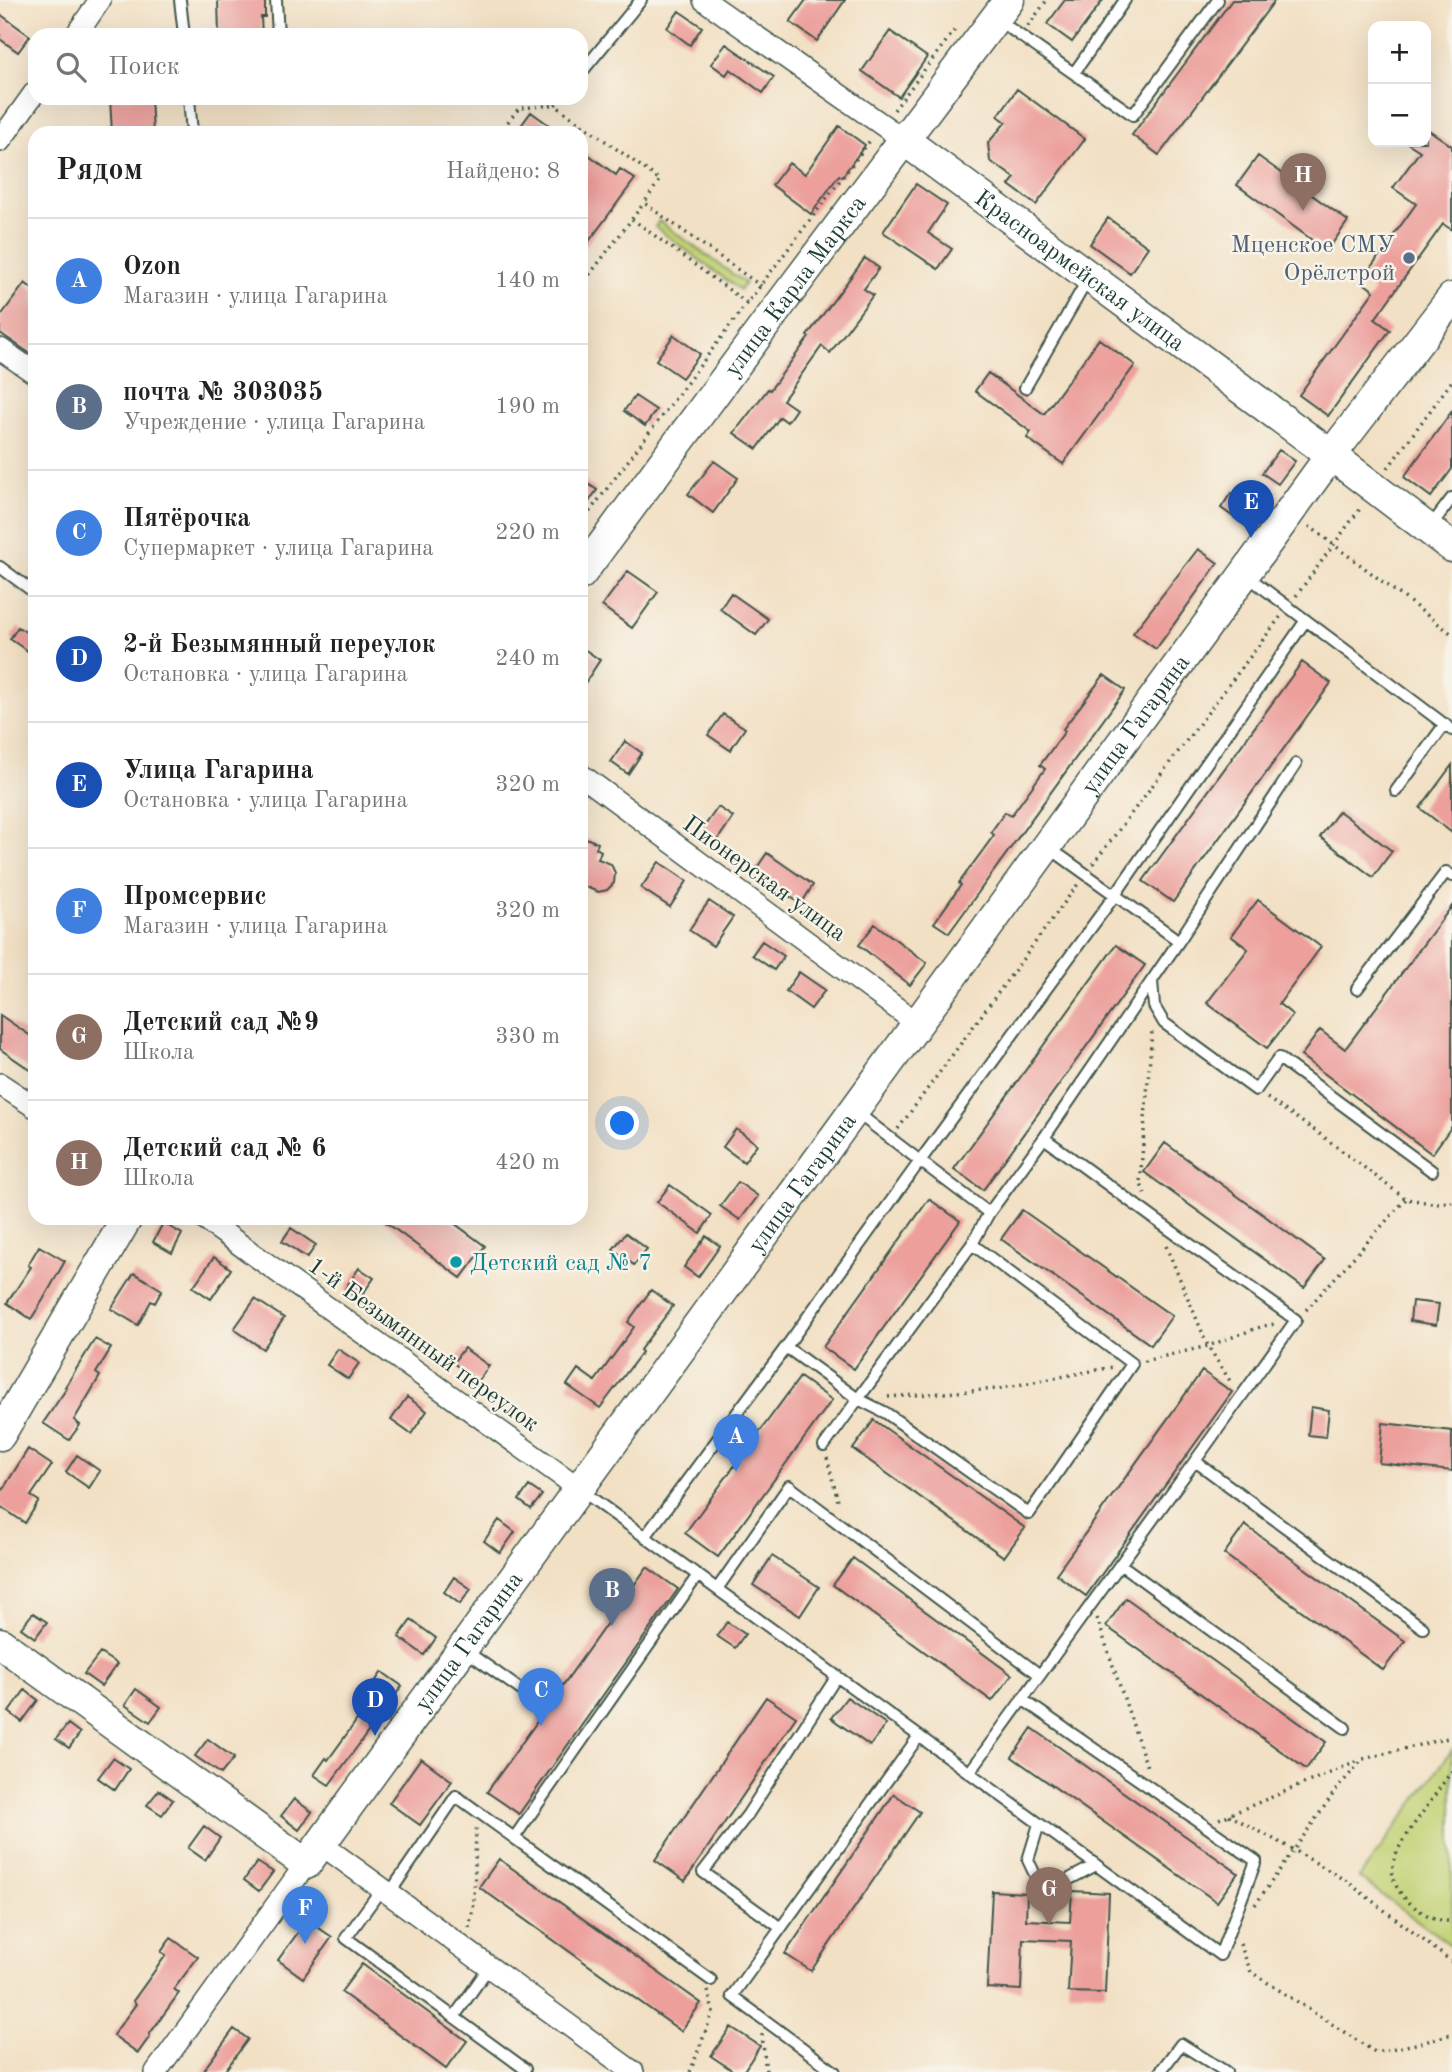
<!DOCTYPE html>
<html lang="ru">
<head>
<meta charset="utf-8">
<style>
  :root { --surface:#fff; --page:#f6f6f6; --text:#222; --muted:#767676; --line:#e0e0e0; --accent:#b5179e }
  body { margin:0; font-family:"Old Standard TT",serif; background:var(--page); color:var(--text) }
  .controls { position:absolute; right:21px; top:21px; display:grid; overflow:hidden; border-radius:14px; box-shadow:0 7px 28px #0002 }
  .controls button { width:63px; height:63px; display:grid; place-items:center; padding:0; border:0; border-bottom:2px solid var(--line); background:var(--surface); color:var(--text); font:35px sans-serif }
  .you { position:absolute; left:623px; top:1124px; width:24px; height:24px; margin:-18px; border:5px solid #fff; border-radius:50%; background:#1a73e8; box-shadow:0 0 0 10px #1a73e833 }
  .badge { display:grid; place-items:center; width:46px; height:46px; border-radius:50%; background:var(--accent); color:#fff; font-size:23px; font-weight:700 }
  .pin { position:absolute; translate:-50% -58px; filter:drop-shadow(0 2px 4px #0008) }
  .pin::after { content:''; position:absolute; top:37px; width:24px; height:21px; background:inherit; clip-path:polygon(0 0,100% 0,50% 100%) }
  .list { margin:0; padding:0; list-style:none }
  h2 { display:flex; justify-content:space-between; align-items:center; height:91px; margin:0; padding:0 28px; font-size:30px }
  h2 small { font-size:23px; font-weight:400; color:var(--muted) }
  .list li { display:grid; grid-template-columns:46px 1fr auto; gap:21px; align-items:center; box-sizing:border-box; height:126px; padding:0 28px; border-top:2px solid var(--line) }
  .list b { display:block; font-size:26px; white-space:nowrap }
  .list p { margin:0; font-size:23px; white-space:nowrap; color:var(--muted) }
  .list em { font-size:23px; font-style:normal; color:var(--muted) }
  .icon { flex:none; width:38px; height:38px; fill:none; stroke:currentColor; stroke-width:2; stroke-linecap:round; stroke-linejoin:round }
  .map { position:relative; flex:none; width:1452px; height:2072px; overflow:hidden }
  .search { position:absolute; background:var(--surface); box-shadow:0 7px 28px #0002; left:28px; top:28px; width:560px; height:77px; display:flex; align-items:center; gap:18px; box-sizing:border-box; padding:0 24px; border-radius:21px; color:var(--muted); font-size:26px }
  .panel { position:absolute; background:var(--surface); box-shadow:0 7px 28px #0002; left:28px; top:126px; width:560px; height:1099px; border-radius:21px }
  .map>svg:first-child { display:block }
  .green { fill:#c2d174; stroke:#708754; stroke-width:2 }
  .building { fill:#ec9f9b }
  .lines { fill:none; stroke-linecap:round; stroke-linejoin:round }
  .lane-casing { stroke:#3f554a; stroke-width:14 }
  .street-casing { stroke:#3f554a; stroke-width:24 }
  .secondary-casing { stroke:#3f554a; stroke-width:33 }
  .path { stroke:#3f554a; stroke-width:3.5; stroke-dasharray:2 5; stroke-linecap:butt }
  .lane { stroke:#fff; stroke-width:10 }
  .street { stroke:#fff; stroke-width:21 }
  .secondary { stroke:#fff; stroke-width:30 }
  .service-dot { fill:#5c6f8a; stroke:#f7f3e8; stroke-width:2.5 }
  .culture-dot { fill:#0f9aa8; stroke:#f7f3e8; stroke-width:2.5 }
  .labels { text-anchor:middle; stroke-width:5; stroke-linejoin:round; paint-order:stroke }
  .service-label { font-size:24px; fill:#4e5e75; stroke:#f7f3e8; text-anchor:end }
  .street-label { font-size:24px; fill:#1f3d34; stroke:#f7f3e8 }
  .culture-label { font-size:24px; fill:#0d838f; stroke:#f7f3e8; text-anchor:start }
</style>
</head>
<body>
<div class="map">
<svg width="1452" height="2072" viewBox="0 0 1452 2072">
  <rect width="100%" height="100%" fill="#f7f3e8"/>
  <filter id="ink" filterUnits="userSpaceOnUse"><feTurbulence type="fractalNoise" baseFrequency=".0143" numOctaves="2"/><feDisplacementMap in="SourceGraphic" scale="14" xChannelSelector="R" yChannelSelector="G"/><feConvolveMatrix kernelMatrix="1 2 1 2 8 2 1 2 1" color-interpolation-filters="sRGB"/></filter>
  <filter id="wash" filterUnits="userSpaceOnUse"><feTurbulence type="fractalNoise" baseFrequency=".00686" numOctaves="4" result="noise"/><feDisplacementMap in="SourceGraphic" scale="28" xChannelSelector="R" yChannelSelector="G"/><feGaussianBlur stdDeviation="1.57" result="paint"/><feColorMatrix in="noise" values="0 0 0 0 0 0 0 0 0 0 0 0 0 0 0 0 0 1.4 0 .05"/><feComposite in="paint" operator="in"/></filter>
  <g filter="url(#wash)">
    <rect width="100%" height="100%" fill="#f2e0c4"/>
    <path class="green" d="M659 221 745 283 740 290 655 227Z
      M1452 1750V1946L1359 1878Z"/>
    <g id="blocks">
      <path class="building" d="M218 0H265V17H261L262 35H219Z
        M806 0H845L817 41 790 22Z
        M1065 0H1103L1072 42 1047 24Z
        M1232 0H1275L1159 155 1132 135Z
        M679 11 702 27 690 45 667 28Z
        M0 14 30 36 18 52 0 39Z
        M890 31 927 57 899 97 862 71Z
        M726 44 774 77 763 93 730 69 726 75 711 64Z
        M1017 89 1085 139 1036 205 1009 185 1015 178 990 161 988 143 1006 122 998 116Z
        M110 98H151L153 133H112Z
        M531 112 560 133H529L520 127Z
        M839 126 865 145 842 177 839 175 811 214 772 185 789 163 805 174Z
        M1426 128 1452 146V230L1443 224 1375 319 1390 330 1328 416 1299 395 1374 291 1361 281 1416 204 1393 188 1420 151 1406 142H1426Z
        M581 149 616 175 620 169 635 179 581 252Z
        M1258 156 1348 221 1327 251 1237 185Z
        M916 184 947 205 928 233 952 249 938 269 883 232Z
        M1108 218 1148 247 1130 273 1090 244Z
        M865 258 879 268 864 289 873 295 830 353 822 346 783 400 796 409 787 422 780 417 757 449 734 433 768 389 770 390 809 337 807 336Z
        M25 283 35 291V357L0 333V317Z
        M674 335 700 354 682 378 656 360Z
        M1099 339 1135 365 1063 464 1027 438 1031 432 975 391 988 373 1044 414Z
        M635 396 656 410 645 426 624 411Z
        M1452 411V469L1431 497 1404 477Z
        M1279 450 1295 461 1278 484 1262 473Z
        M714 461 738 478 713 513 688 494Z
        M581 479 597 490 581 513Z
        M1231 493 1257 511 1246 526 1221 508Z
        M1198 549 1218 563 1156 649 1133 633Z
        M628 571 658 592 632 628 602 606Z
        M731 593 768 619 756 635 720 609Z
        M18 627 35 638V656L10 639Z
        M581 647 600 660 581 689Z
        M1302 662 1331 683 1173 902 1143 881Z
        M1104 675 1125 690 949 933 934 923 961 885 959 883 994 835 991 832 1005 812 1011 816 1045 769 1040 765 1065 731 1063 729Z
        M723 714 745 728 730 750 708 735Z
        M625 741 642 753 628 774 611 762Z
        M1452 765V833L1420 808Z
        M718 807 733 817 716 842 701 831Z
        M1339 811 1392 851 1373 877 1320 837Z
        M581 836 598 843 596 848 601 851 598 859 611 864 615 873 614 883 607 890 598 892 581 885Z
        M767 853 813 885 801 904 754 872Z
        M659 862 687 881 670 907 641 888Z
        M1258 900 1321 947 1279 1004 1293 1015 1267 1048 1207 1003 1248 949 1231 936Z
        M709 901 733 917 713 946 689 930Z
        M1452 906V1126L1432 1154 1301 1056 1320 1030 1345 1049Z
        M875 924 927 963 910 985 859 945Z
        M762 941 784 956 774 970 752 955Z
        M1116 945 1145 965 983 1190 954 1169Z
        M799 972 825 990 811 1009 786 991Z
        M0 1015 35 1039V1073L0 1049Z
        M736 1129 757 1144 744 1162 723 1147Z
        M1165 1143 1325 1260 1304 1288 1144 1172Z
        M738 1182 758 1196 740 1220 720 1206Z
        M670 1185 712 1215 700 1233 657 1202Z
        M929 1199 960 1221 854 1369 823 1347Z
        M1022 1210 1172 1316 1151 1345 1001 1239Z
        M380 1218H447L485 1246 461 1278Z
        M163 1223 182 1234 172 1253 153 1242Z
        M291 1228 316 1245 307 1258 282 1241Z
        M626 1233 647 1249 634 1265 613 1249Z
        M706 1236 720 1246 698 1277 684 1267Z
        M39 1246 65 1261 43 1300 31 1319 7 1303 31 1267 28 1265Z
        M214 1257 231 1269 211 1299 193 1287Z
        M359 1268 374 1278 359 1299 345 1289Z
        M134 1273 162 1290 155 1303 151 1301 138 1325 111 1309Z
        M651 1290 673 1306 640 1350 642 1352 600 1408 567 1385 578 1369 595 1381 634 1327 628 1322Z
        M255 1299 284 1318 263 1349 234 1329Z
        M1412 1301 1439 1304 1436 1325 1410 1321Z
        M95 1339 111 1348 96 1373 100 1376 74 1420 80 1425 69 1440 43 1423 67 1388 65 1387Z
        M464 1348 489 1366 478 1381 453 1363Z
        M338 1349 359 1363 348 1379 327 1365Z
        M1202 1371 1232 1392 1086 1596 1056 1574Z
        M800 1377 832 1400 718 1557 685 1533Z
        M407 1397 427 1411 411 1434 391 1420Z
        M1311 1407 1329 1410 1326 1437 1308 1435Z
        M874 1420 1025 1528 1004 1557 853 1449Z
        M1383 1423 1452 1431V1471L1379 1463Z
        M28 1449 52 1465 31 1496 39 1501 25 1523 0 1506V1494Z
        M77 1455 100 1471 89 1488 66 1472Z
        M529 1486 542 1495 531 1509 519 1500Z
        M499 1520 515 1532 500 1553 484 1541Z
        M1245 1525 1405 1641 1383 1670 1224 1554Z
        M772 1556 819 1587 800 1616 753 1585Z
        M853 1558 1012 1675 992 1701 833 1585Z
        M647 1567 678 1589 519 1814 487 1792Z
        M454 1577 471 1589 460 1604 444 1592Z
        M1126 1598 1326 1742 1306 1769 1106 1626Z
        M33 1613 47 1622 35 1638 21 1628Z
        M411 1620 436 1638 424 1655 399 1637Z
        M727 1622 745 1634 735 1648 717 1636Z
        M100 1653 117 1664 101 1686 84 1674Z
        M382 1672 402 1686 329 1785 314 1775 326 1758 328 1760 375 1695 369 1690Z
        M136 1689 161 1707 150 1722 125 1705Z
        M25 1690 38 1700 22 1722 9 1712Z
        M766 1697 796 1717 685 1881 655 1860Z
        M847 1697 886 1724 870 1746 831 1718Z
        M68 1724 80 1733 69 1748 56 1739Z
        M1032 1728 1238 1873 1217 1902 1012 1757Z
        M208 1739 234 1758 221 1774 195 1756Z
        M113 1758 129 1769 115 1790 98 1778Z
        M421 1758 452 1781 420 1825 389 1803Z
        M159 1790 173 1800 162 1815 147 1805Z
        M894 1794 920 1812 811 1971 785 1954Z
        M294 1799 312 1812 299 1830 281 1816Z
        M204 1826 220 1838 205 1860 188 1848Z
        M499 1859 701 2003 681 2031 479 1887Z
        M257 1862 273 1872 259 1891 244 1880Z
        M992 1891 1027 1893 1026 1920 1070 1922 1072 1891 1109 1893 1105 1993 1068 1992 1071 1941 1023 1939 1021 1990 987 1988Z
        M307 1920 332 1937 303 1978 278 1960Z
        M171 1938 198 1957 174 1989 179 1993 149 2035 150 2036 138 2053 113 2035 136 2004 133 2001 166 1955 161 1952Z
        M362 1964 467 2041 446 2069 341 1992Z
        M731 2027 760 2046 743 2072H735L711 2056Z
        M234 2029 248 2039 224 2072H202Z"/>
    </g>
  </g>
  <g filter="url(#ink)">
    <use href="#blocks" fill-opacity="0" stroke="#3f554a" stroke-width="2"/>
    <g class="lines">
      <defs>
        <path id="lane" d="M180 0 184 35
          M276 0 278 35
          M998 20 1133 115 1218 0
          M581 73 641 0
          M1074 73 1125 0
          M189 98 192 133
          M1025 388 1088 279
          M1430 527 1452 498
          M0 567 35 593
          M1247 576 1452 730
          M1396 791 1445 724
          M1048 847 1115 895 1306 620
          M1179 941 1044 1138 989 1213 920 1161 1115 895 1179 941 1296 764
          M1152 981 1154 1006 1164 1023 1256 1090 1279 1058 1432 1171
          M1357 989 1446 872 1452 876
          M1044 1138 1156 1220 1296 1320 1195 1461
          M972 1244 858 1399 886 1413 1029 1514 1132 1364 972 1244 989 1213
          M786 1347 858 1399 824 1446
          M582 1491 1220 1955 1256 1861 1022 1699
          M645 1537 786 1347 920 1161 856 1112
          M1120 1564 1345 1728
          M717 1589 789 1486 1040 1675
          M466 1651 521 1690
          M969 1773 1195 1461 1423 1628
          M1039 1824 1028 1860 1037 1879 1060 1884 1096 1865
          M514 1838 698 1575
          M382 1888 346 1938 525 2069
          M389 1894 456 1796 711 1980
          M781 1928 703 1872 748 1814 837 1676
          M454 2017 489 1967
          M835 2072 732 1996 919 1736
          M1160 2072 1181 2044 1226 2072"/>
        <path id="street" d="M704 0 904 140
          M76 35 100 0
          M0 141 35 92
          M0 349 35 373
          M581 775 918 1024
          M0 1084 35 1107
          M203 1218 580 1489
          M321 1844 633 2072
          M156 2072 306 1864"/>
        <g id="secondary">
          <path id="s1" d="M904 140 1331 455 1452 547"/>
          <path id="s2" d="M581 574 782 302 1009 0"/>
          <path d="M0 1435 127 1218"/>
          <path id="s3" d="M0 1643 306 1864 1331 455 1452 298"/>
        </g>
      </defs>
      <use href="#lane" class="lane-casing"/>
      <use href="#street" class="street-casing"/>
      <use href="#secondary" class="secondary-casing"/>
      <path class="path" d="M1028 26 1047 0
        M561 98 555 105 660 180 644 203 761 286
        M894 110 957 27
        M326 133H328
        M499 133 519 108 555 105
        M632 219 747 303
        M581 286 644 203
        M1388 468 1452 381
        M581 523 872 138
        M1309 526 1452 634
        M1296 596 1362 506
        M1093 864 1281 616
        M1267 1098 1317 1132 1406 1199 1432 1203 1452 1202
        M898 1129 1078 884
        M1145 1194 1140 1182 1152 1031
        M1166 1246 1208 1346 1232 1384
        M1306 1310 1406 1199
        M1144 1361 1208 1346 1263 1326 1275 1324
        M888 1397 997 1389 1113 1367
        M827 1458 839 1505
        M1097 1618 1147 1767
        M1452 1771C1440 1787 1429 1804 1417 1820 1396 1850 1377 1875 1412 1905 1423 1914 1438 1922 1452 1921
        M1229 1815 1294 1850 1345 1880 1452 1962
        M1219 1819 1361 1760
        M1255 1905 1336 1790 1363 1759 1452 1737
        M469 1928 474 1903 476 1827
        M1240 1944 1251 1972 1375 2052 1421 2043 1452 2034
        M762 2034 766 2072
        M690 2072 713 2012 708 1991"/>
      <use href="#lane" class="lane"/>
      <use href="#street" class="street"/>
      <use href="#secondary" class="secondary"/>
    </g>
  </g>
  <circle class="service-dot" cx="1409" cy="258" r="7"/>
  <circle class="culture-dot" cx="456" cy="1262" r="7"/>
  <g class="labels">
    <g class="service-label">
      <text x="1395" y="252">Мценское СМУ<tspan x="1395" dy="28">Орёлстрой</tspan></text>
    </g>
    <g class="street-label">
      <text dy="8" stroke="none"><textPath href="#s1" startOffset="219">Красноармейская улица</textPath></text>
      <text dy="8" stroke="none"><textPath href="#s2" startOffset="359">улица Карла Маркса</textPath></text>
      <text dy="8" stroke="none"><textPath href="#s3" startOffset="1787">улица Гагарина</textPath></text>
      <text transform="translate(765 878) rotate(36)" y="8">Пионерская улица</text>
      <text dy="8" stroke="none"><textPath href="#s3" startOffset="1220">улица Гагарина</textPath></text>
      <text transform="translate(424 1344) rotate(36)" y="8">1-й Безымянный переулок</text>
      <text dy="8" stroke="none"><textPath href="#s3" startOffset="653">улица Гагарина</textPath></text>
    </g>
    <g class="culture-label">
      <text x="470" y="1270">Детский сад № 7</text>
    </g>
  </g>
</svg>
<div class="controls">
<button>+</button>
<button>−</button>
</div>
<div class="you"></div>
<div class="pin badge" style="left:736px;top:1472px;background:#3f7fe0">A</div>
<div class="pin badge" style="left:612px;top:1626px;background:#5c6f8a">B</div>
<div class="pin badge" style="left:541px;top:1726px;background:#3f7fe0">C</div>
<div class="pin badge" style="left:375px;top:1736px;background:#1a4fb4">D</div>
<div class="pin badge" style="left:1251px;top:538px;background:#1a4fb4">E</div>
<div class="pin badge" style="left:305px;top:1944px;background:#3f7fe0">F</div>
<div class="pin badge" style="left:1049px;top:1925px;background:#8d6e63">G</div>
<div class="pin badge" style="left:1303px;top:211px;background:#8d6e63">H</div>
<div class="search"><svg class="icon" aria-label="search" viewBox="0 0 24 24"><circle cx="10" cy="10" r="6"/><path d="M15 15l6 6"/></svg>Поиск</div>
<section class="panel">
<h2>Рядом<small>Найдено: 8</small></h2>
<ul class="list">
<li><span class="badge" style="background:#3f7fe0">A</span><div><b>Ozon</b><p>Магазин · улица Гагарина</p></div><em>140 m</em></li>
<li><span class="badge" style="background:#5c6f8a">B</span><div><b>почта № 303035</b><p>Учреждение · улица Гагарина</p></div><em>190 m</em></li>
<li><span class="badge" style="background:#3f7fe0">C</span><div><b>Пятёрочка</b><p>Супермаркет · улица Гагарина</p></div><em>220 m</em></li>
<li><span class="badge" style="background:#1a4fb4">D</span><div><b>2-й Безымянный переулок</b><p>Остановка · улица Гагарина</p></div><em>240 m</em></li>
<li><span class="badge" style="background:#1a4fb4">E</span><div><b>Улица Гагарина</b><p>Остановка · улица Гагарина</p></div><em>320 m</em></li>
<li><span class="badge" style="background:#3f7fe0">F</span><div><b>Промсервис</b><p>Магазин · улица Гагарина</p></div><em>320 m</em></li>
<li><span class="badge" style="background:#8d6e63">G</span><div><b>Детский сад №9</b><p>Школа</p></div><em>330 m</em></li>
<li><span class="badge" style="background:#8d6e63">H</span><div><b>Детский сад № 6</b><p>Школа</p></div><em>420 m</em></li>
</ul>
</section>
</div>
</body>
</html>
